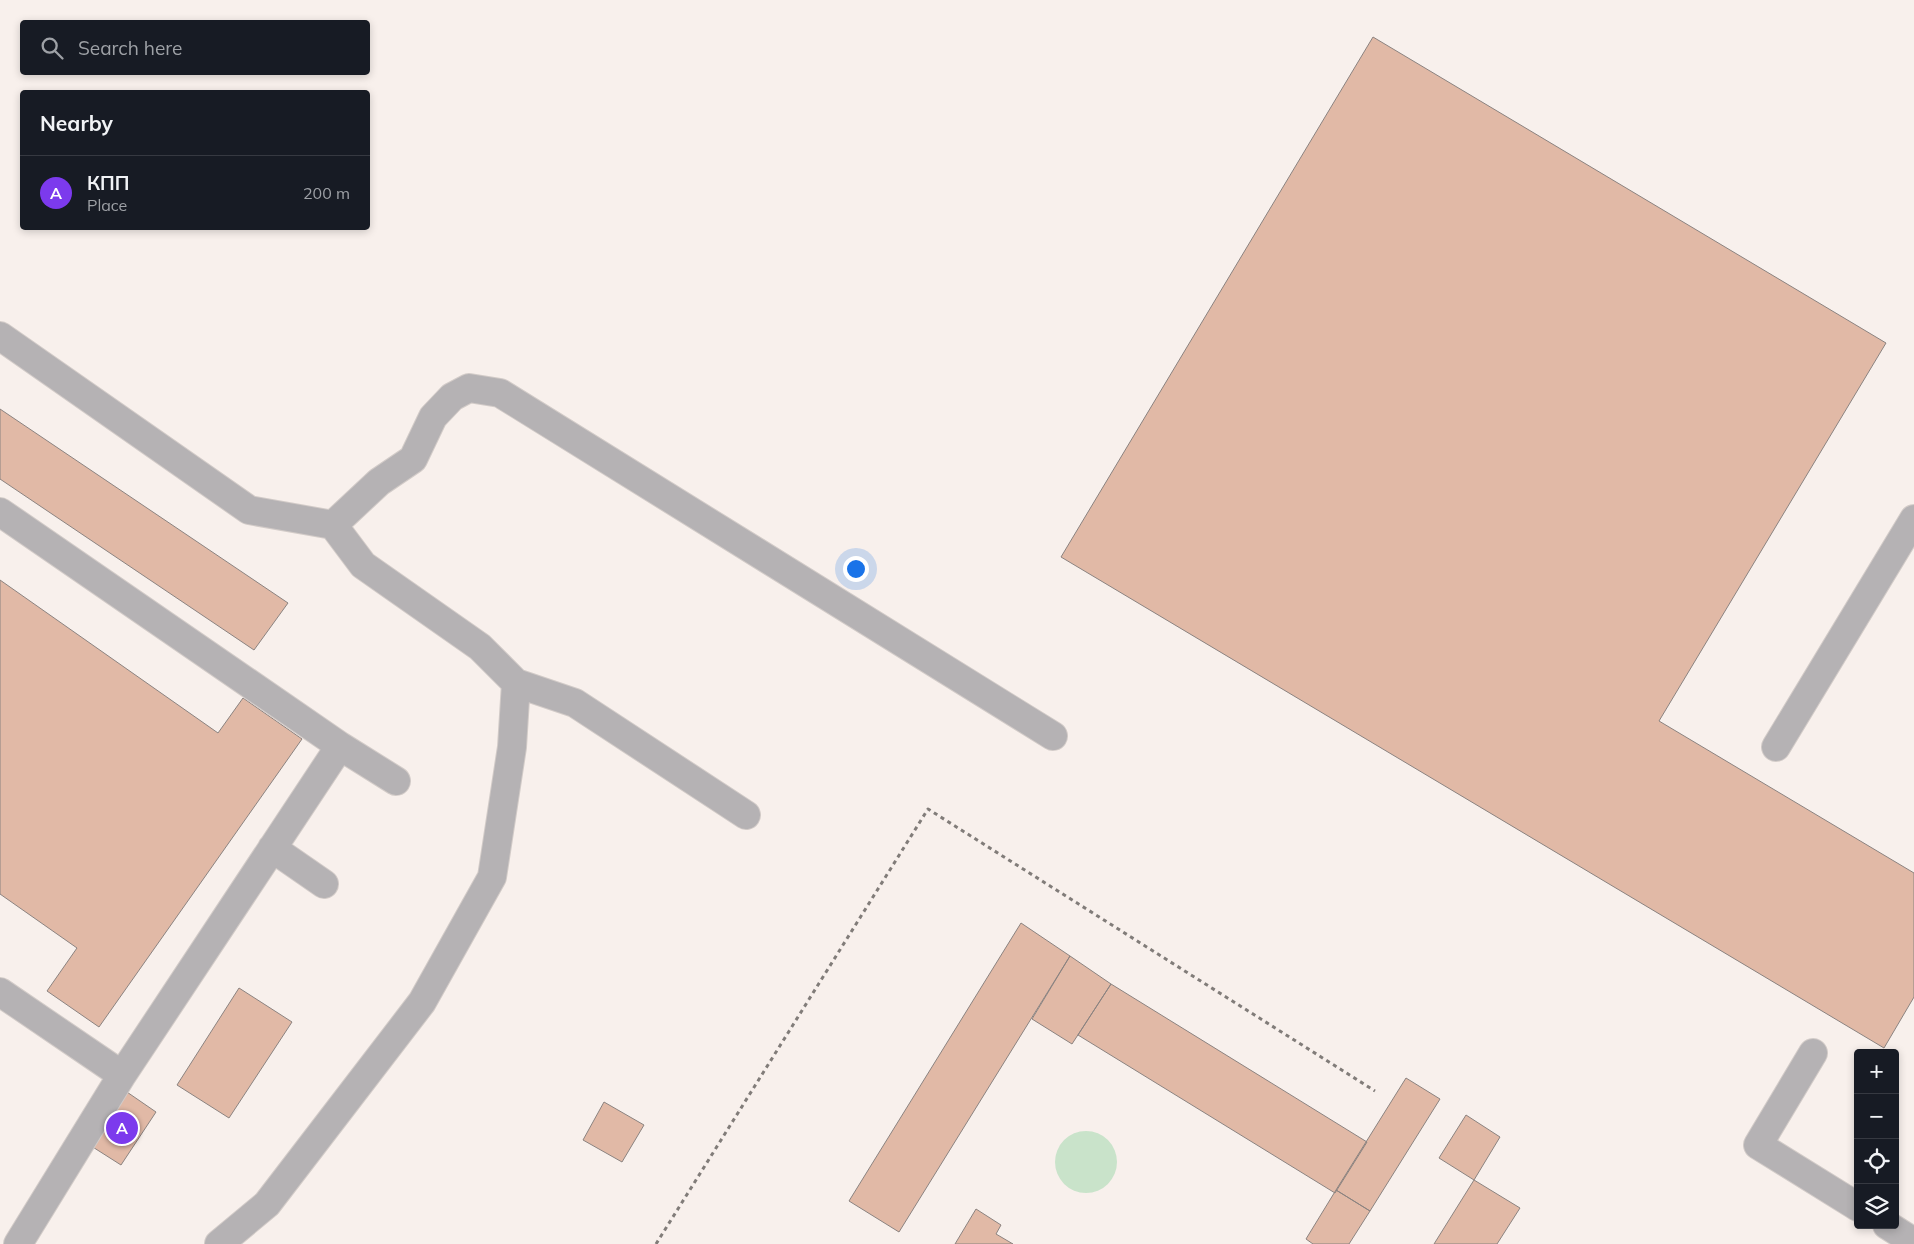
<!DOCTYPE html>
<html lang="en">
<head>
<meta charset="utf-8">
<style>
  :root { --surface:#171b24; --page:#20242c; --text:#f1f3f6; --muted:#9ea1a6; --line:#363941; --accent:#7c3aed }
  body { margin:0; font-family:Mulish,sans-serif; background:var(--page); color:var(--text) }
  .controls { position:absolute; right:15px; bottom:15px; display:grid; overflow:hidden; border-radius:5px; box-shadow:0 2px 8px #0003 }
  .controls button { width:45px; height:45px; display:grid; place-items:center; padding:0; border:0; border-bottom:1px solid var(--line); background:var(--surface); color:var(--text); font:25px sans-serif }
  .you { position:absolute; left:855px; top:568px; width:18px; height:18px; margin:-12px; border:4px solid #fff; border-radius:50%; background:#1a73e8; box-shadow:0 0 0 8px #1a73e833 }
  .badge { display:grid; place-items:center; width:32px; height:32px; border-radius:50%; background:var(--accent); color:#fff; font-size:16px; font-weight:700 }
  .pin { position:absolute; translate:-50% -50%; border:2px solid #fff; box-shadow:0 1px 5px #0006 }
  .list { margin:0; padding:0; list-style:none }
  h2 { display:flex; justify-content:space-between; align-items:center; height:65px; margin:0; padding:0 20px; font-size:21px }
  h2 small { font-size:16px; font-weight:400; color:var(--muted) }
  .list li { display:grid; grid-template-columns:32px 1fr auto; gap:15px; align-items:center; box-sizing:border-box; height:75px; padding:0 20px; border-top:1px solid var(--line) }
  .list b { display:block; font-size:19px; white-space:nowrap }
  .list p { margin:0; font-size:16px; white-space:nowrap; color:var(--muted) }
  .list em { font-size:16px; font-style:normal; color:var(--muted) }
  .icon { flex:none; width:28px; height:28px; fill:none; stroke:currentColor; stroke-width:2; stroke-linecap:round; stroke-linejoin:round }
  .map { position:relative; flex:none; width:1914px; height:1244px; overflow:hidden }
  .search { position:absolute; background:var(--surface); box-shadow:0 2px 8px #0003; left:20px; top:20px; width:350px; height:55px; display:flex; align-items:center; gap:12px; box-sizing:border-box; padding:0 18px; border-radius:5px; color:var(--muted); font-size:19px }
  .panel { position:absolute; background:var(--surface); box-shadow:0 2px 8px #0003; left:20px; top:90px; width:350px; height:140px; border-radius:5px }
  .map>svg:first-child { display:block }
  .green { fill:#c9e3ca }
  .building { fill:#e1b9a6; stroke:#8b8380 }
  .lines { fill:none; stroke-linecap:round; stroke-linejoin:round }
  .minor-casing { stroke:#d2cbc8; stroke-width:30 }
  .path { stroke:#817c79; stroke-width:3; stroke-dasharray:4 4; stroke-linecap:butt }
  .minor { stroke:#b5b2b4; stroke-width:28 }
</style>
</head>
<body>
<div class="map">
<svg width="1914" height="1244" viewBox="0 0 1914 1244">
  <rect width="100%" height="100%" fill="#f8f0ec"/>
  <path class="green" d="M1055 1162a31 31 0 1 1 62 0a31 31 0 1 1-62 0Z"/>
  <path class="building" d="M1373 37 1886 343 1659 721 1914 873V997L1884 1048 1061 557Z
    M0 409 288 603 254 650 0 479Z
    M0 580 218 733 243 698 302 739 99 1027 47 991 77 948 0 894Z
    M1021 923 1070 956 899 1232 849 1201Z
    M1070 956 1111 984 1072 1044 1032 1019Z
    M1111 984 1367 1142 1335 1193 1078 1035Z
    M239 988 292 1022 229 1118 177 1085Z
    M1406 1078 1440 1099 1370 1211 1336 1190Z
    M124 1090 156 1112 121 1165 88 1144Z
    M604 1102 644 1125 622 1162 583 1140Z
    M1466 1115 1500 1137 1474 1180 1439 1158Z
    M1474 1180 1520 1208 1497 1244H1434Z
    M1336 1190 1370 1211 1349 1244H1313L1306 1239Z
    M976 1209 1001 1225 996 1234 1013 1244H955Z"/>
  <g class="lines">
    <defs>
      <path id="minor" d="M0 336 249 510 333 525 363 565 480 647 516 683 575 703 746 815
        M0 512 340 746 122 1075
        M333 525 379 482 413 459 433 417 452 397 469 388 500 393 1053 736
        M340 746 396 781
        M1776 747 1914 519
        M272 848 324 884
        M0 992 122 1075 18 1244
        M1813 1053 1758 1145 1858 1207
        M1887 1225 1914 1242
        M219 1244 267 1204 422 1002 492 877 512 747 516 683"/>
    </defs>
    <use href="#minor" class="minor-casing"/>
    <path class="path" d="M656 1244 928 809 1375 1091"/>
    <use href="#minor" class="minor"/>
  </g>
</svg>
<div class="controls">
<button>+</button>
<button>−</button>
<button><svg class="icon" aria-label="locate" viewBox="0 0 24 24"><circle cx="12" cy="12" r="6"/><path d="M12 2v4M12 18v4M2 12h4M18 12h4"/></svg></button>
<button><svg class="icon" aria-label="layers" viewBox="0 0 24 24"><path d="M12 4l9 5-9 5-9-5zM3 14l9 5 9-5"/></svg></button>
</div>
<div class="you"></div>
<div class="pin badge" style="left:122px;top:1128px">A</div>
<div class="search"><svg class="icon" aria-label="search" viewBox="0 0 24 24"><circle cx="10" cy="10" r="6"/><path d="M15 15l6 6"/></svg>Search here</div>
<section class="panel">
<h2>Nearby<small></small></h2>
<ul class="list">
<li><span class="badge">A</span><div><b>КПП</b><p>Place</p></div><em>200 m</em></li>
</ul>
</section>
</div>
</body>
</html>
